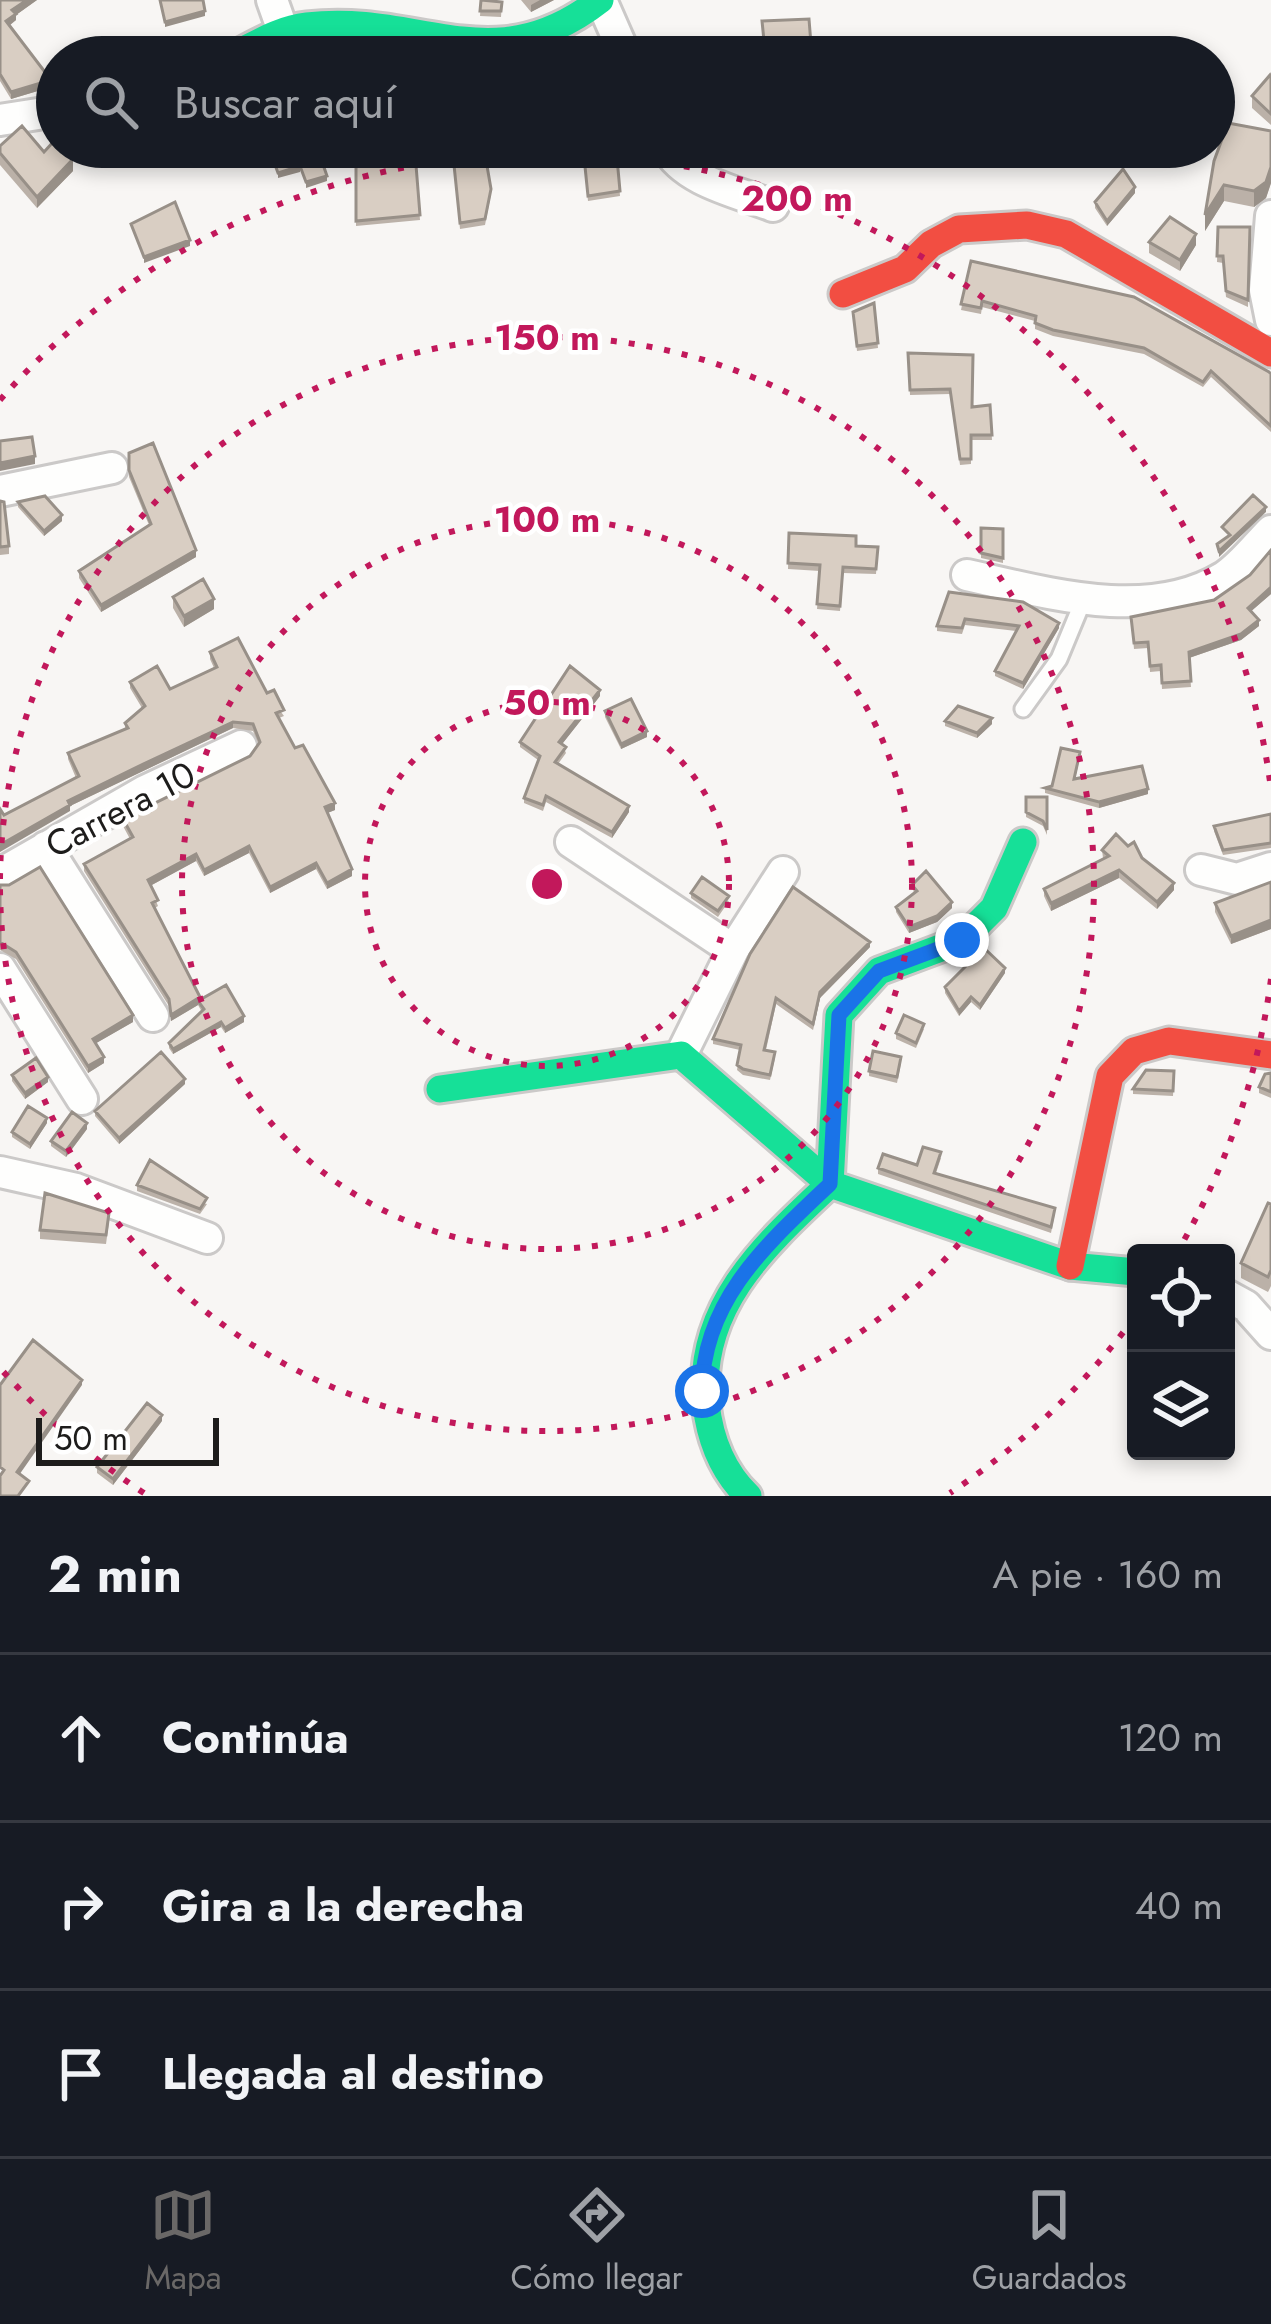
<!DOCTYPE html>
<html lang="es">
<head>
<meta charset="utf-8">
<style>
  :root { --surface:#171b24; --page:#20242c; --text:#f1f3f6; --muted:#9ea1a6; --line:#363941; --accent:#6a6867 }
  body { margin:0; font-family:Jost,sans-serif; background:var(--page); color:var(--text) }
  .controls { position:absolute; right:36px; bottom:36px; display:grid; overflow:hidden; border-radius:12px; box-shadow:0 6px 18px #0003 }
  .controls button { width:108px; height:108px; display:grid; place-items:center; padding:0; border:0; border-bottom:3px solid var(--line); background:var(--surface); color:var(--text); font:60px sans-serif }
  .scale { position:absolute; left:36px; bottom:30px; width:183px; box-sizing:border-box; padding-left:12px; border:6px solid #1d1c1b; border-top:0; font-size:33px; line-height:42px; white-space:nowrap; color:#1d1c1b; -webkit-text-stroke:9px #fff; paint-order:stroke }
  .stop { position:absolute; width:36px; height:36px; margin:-27px; border:9px solid #1a73e8; border-radius:50%; background:#fff }
  .stop.end { background:#1a73e8; border-color:#fff; box-shadow:0 3px 12px #0008 }
  .list { margin:0; padding:0; list-style:none }
  h2 { display:flex; justify-content:space-between; align-items:center; height:156px; margin:0; padding:0 48px; font-size:51px }
  h2 small { font-size:39px; font-weight:400; color:var(--muted) }
  .list li { display:grid; grid-template-columns:78px 1fr auto; gap:36px; align-items:center; box-sizing:border-box; height:168px; padding:0 48px; border-top:3px solid var(--line) }
  .list b { display:block; font-size:45px; white-space:nowrap }
  .list em { font-size:39px; font-style:normal; color:var(--muted) }
  .icon { flex:none; width:66px; height:66px; fill:none; stroke:currentColor; stroke-width:2; stroke-linecap:round; stroke-linejoin:round }
  .map { position:relative; flex:none; width:1271px; height:1496px; overflow:hidden }
  .search { position:absolute; background:var(--surface); box-shadow:0 6px 18px #0003; left:36px; right:36px; top:36px; height:132px; display:flex; align-items:center; gap:30px; box-sizing:border-box; padding:0 42px; border-radius:66px; color:var(--muted); font-size:45px }
  .sheet { height:660px; background:var(--surface) }
  nav { display:flex; justify-content:space-around; align-items:center; box-sizing:border-box; height:168px; border-top:3px solid var(--line); background:var(--surface); font-size:33px; color:var(--muted) }
  nav a { display:grid; justify-items:center; gap:6px }
  nav .on { color:var(--accent) }
  .map>svg:first-child { display:block }
  .lines { fill:none; stroke-linecap:round; stroke-linejoin:round }
  .lane-casing { stroke:#cbc9c8; stroke-width:21 }
  .street-casing { stroke:#cbc9c8; stroke-width:36 }
  .fast-casing { stroke:#cbc9c8; stroke-width:33 }
  .jam-casing { stroke:#cbc9c8; stroke-width:33 }
  .lane { stroke:#fefefd; stroke-width:15 }
  .street { stroke:#fefefd; stroke-width:30 }
  .fast { stroke:#16e098; stroke-width:27 }
  .jam { stroke:#f24e42; stroke-width:27 }
  .wall { fill:#bbb1a8 }
  .shaded-wall { fill:#989088 }
  .building { fill:#d9cec3; stroke:#989088; stroke-width:3 }
  .route { stroke:#1a73e8; stroke-width:15 }
  .ring { fill:none; stroke:#c2185b; stroke-width:6; stroke-dasharray:6 12 }
  .labels { text-anchor:middle; stroke-width:9; stroke-linejoin:round; paint-order:stroke }
  .street-label { font-size:36px; fill:#1d1c1b; stroke:#fff }
  .centre { fill:#c2185b; stroke:#fff; stroke-width:6 }
  .ring-label { font-size:36px; text-anchor:middle; font-weight:bold; fill:#c2185b; stroke:#fff; stroke-width:9; stroke-linejoin:round; paint-order:stroke }
</style>
</head>
<body>
<div class="map">
<svg width="1271" height="1496" viewBox="0 0 1271 1496">
  <rect width="100%" height="100%" fill="#f8f6f4"/>
  <g class="lines">
    <defs>
      <path id="lane" d="M1023 709 1059 659 1083 601"/>
      <path id="street" d="M272 0 283 31
        M601 0 626 57
        M0 120 57 111
        M666 147C685 182 738 192 773 206
        M1271 216 1265 290 1271 320
        M0 491 112 468
        M967 575C1048 593 1148 623 1224 577 1241 566 1257 545 1271 531
        M571 842 733 950
        M46 847 153 1016
        M1201 870 1237 879 1271 868
        M0 874 145 791 241 746
        M0 969 82 1099
        M681 1055 733 950 783 872
        M0 1172 76 1189 207 1238
        M1226 1295 1246 1306 1271 1334"/>
      <path id="fast" d="M230 57C255 45 279 29 307 26 419 12 493 84 600 0
        M440 1089 681 1055 830 1184 1070 1266 1136 1272
        M748 1496C722 1471 710 1439 706 1404 696 1307 765 1245 830 1184L839 1015 879 971 962 940 994 908 1023 842"/>
      <path id="jam" d="M843 294 905 269 931 244 959 229 1027 225 1066 234 1271 353
        M1070 1266 1110 1076 1134 1051 1169 1041 1271 1055"/>
    </defs>
    <use href="#lane" class="lane-casing"/>
    <use href="#street" class="street-casing"/>
    <use href="#fast" class="fast-casing"/>
    <use href="#jam" class="jam-casing"/>
    <use href="#lane" class="lane"/>
    <use href="#street" class="street"/>
    <use href="#fast" class="fast"/>
    <use href="#jam" class="jam"/>
  </g>
  <path class="wall" d="M0 0H37L16 15V20L9 26 51 87 11 99 0 81Z
    M481 0 502 2 501 17 480 16Z
    M521 0H554L531 12Z
    M809 19 789 55 765 56 762 21Z
    M1271 77V125L1252 108V96Z
    M1271 131V183L1266 198 1254 207 1224 201 1205 231 1214 161Z
    M0 146 44 152 73 171 37 208 0 165Z
    M582 147H616L620 196 588 201Z
    M833 147H876V155L833 154Z
    M416 165 420 220 356 226V166Z
    M454 165 491 194 485 225 460 229Z
    M1135 193 1107 226 1095 208V202Z
    M1218 227H1250L1248 307 1226 297 1223 263 1217 262Z
    M1149 242 1196 245 1180 271 1149 253Z
    M971 261 1271 374V432L1211 377 1203 387 1144 354 1053 336 1035 329V321L982 307 981 314 961 310Z
    M874 303 878 348 857 351 853 312Z
    M908 353 972 407 990 405 992 440H971V464L960 465 950 394 910 395Z
    M129 453 196 557 101 612 79 578V571L149 525 129 477Z
    M0 501 9 546V554L0 555Z
    M18 502 62 521 44 536 18 507Z
    M981 528 1003 529V563L981 558Z
    M789 533 856 546 878 547 876 574 843 573 840 611 817 609 820 571 788 569Z
    M1271 550V594L1251 611 1259 626 1241 640 1189 658 1191 687 1162 689 1161 671 1150 672 1148 648 1134 649 1131 617 1214 600 1250 575Z
    M173 597 214 609 184 627 173 608Z
    M1023 602 1059 628 1023 689 995 676V671L1016 631 965 625 962 634 937 631V626Z
    M210 652 267 693 284 716 279 718 295 748 335 810 327 813 352 876 327 889 316 869 270 893 249 853 204 876 196 861 150 886 158 906 155 908 200 1000 244 1022 225 1033 221 1027 173 1054 169 1048V1043L202 1012 198 1005 171 1021 169 1006 84 871V864L130 839 123 826V819L250 756 259 745 253 731 233 728 70 806V811L4 815 76 778 68 759V753L125 729V723L142 708 130 688V682L170 689 214 668 210 659Z
    M600 696 562 744 566 753 558 764 629 812 612 838 546 802 543 811 524 803V798L538 760 520 747V742Z
    M605 711 647 737 621 749 605 717Z
    M945 721 992 724 977 738 945 726Z
    M1080 757 1075 779 1148 794 1099 808 1045 793V788L1052 786Z
    M1026 797H1047V835L1043 826 1026 817Z
    M1271 814V848L1223 855 1214 831V826Z
    M1102 850 1142 858 1174 890 1157 909 1119 878 1051 911 1044 896V889L1103 858Z
    M1271 882V929L1231 944 1215 912V903Z
    M0 885 133 1022 96 1043 104 1063 88 1073 16 959 0 950Z
    M912 885 952 908 937 922 909 933 896 912V907L914 893Z
    M691 893 729 901 718 917 691 898Z
    M870 947 820 998 813 1030 776 1004 766 1050 775 1058 770 1080 743 1075 737 1070 740 1050 713 1044V1039L750 954Z
    M1005 973 980 1010 971 1002 959 1016 945 993V987Z
    M924 1029 916 1048 896 1039V1033Z
    M901 1063 897 1083 869 1076V1071Z
    M1174 1071 1173 1096 1133 1094V1089Z
    M1271 1073V1098L1259 1093V1087Z
    M12 1075 48 1082 25 1099 12 1081Z
    M185 1084 119 1144 95 1116V1111Z
    M47 1123 30 1149 12 1137V1132Z
    M87 1129 66 1157 51 1146V1141Z
    M941 1158 936 1173 1055 1213 1051 1233 878 1174V1168L917 1165Z
    M137 1185 207 1204 200 1214 137 1191Z
    M1271 1204V1286L1268 1292 1241 1278V1263Z
    M109 1222 106 1244 40 1239V1230Z
    M162 1421 113 1485 97 1473V1467Z"/>
  <path class="shaded-wall" d="M27 0H37L16 15V20L6 28V21L12 10Z
    M540 0H554L531 12V5Z
    M205 11V16L165 27V22Z
    M51 80V87L11 99V92Z
    M73 159V171L37 208V197Z
    M300 166V172L278 178V173Z
    M1271 167V183L1266 198 1254 207V191Z
    M327 176V181L306 188V182Z
    M1224 185V201L1205 231V215Z
    M1135 187V193L1107 226V221Z
    M1196 234V245L1180 271V260Z
    M190 240V246L144 263V257Z
    M35 456V464L0 471V463Z
    M1266 507V512L1219 557V551Z
    M62 515V521L44 536V531Z
    M196 550V557L101 612V605Z
    M1271 587V594L1248 614V608Z
    M214 599V609L184 627V616Z
    M1259 620V626L1241 640 1189 658V652Z
    M1059 623V628L1023 689V683Z
    M600 690V696L559 748V742Z
    M992 718V724L977 738V733Z
    M233 722V728L70 806V811L0 852V845L68 801Z
    M647 731V737L621 749V744Z
    M1148 789V794L1099 808V802Z
    M335 803V810L325 814V807Z
    M629 806V812L612 838V832Z
    M249 846V853L204 876V870Z
    M196 854V861L148 887V880Z
    M316 863V869L270 893V887Z
    M352 869V876L327 889V883Z
    M1119 870V878L1051 911V903Z
    M1174 883V890L1157 909V902Z
    M952 902V908L937 922 909 933V927Z
    M1271 920V929L1231 944V936Z
    M870 942V947L820 998 813 1030 820 992Z
    M1005 968V973L980 1010V1005Z
    M200 997V1003L198 1001V1005L171 1021V1015Z
    M971 997V1002L959 1016V1011Z
    M133 1015V1022L93 1045V1039Z
    M244 1016V1022L225 1033V1028Z
    M221 1022V1027L173 1054V1049Z
    M104 1057V1063L88 1073V1066Z
    M48 1077V1082L25 1099V1093Z
    M185 1079V1084L119 1144V1138Z
    M47 1118V1123L30 1149V1144Z
    M87 1123V1129L66 1157V1151Z
    M82 1380V1385L17 1478V1472Z
    M162 1415V1421L113 1485V1479Z"/>
  <path class="building" d="M0 0H27L12 10 16 14 6 21 51 80 11 92 0 74Z
    M160 0H203L205 11 165 22Z
    M481 0 502 2 501 11H480Z
    M809 19 812 57H790L789 49 765 51 762 21Z
    M1270 75 1271 77V114L1252 96Z
    M1228 123 1271 131V167L1266 182 1254 191 1224 185 1205 215 1214 161Z
    M22 126 44 152 55 140 57 147H62L73 159 37 197 0 153V146Z
    M273 147H317L327 176 306 182 300 166 278 173 269 148Z
    M583 147H616L620 191 588 196Z
    M833 147H876V150L833 148Z
    M486 160 491 189 485 219 460 223 454 165Z
    M416 165 420 215 356 221V166Z
    M1123 169 1135 187 1107 221 1095 202Z
    M175 202 190 240 144 257 131 224Z
    M1170 217 1196 234 1180 260 1149 242Z
    M1218 227H1250L1248 300 1226 291 1223 256H1217Z
    M971 261 1134 297 1269 372 1271 374V426L1211 371 1203 382 1144 348 1053 330 1035 323 1036 316 982 301 981 308 961 304Z
    M874 303 878 343 857 346 853 312Z
    M908 353 973 355 972 407 990 405 992 435H971V459H960L950 389 910 390Z
    M32 437 35 456 0 463V441Z
    M153 443 196 550 101 605 79 571 151 524 129 470V453Z
    M1253 495 1266 507 1219 551 1217 544 1230 535 1222 527Z
    M45 496 62 515 44 531 18 502Z
    M0 501 4 502 9 546 0 547Z
    M981 528 1003 529V558L981 553Z
    M789 533 856 536V546L878 547 876 569 843 567 840 606 817 604 820 565 788 563Z
    M1271 550V587L1248 608 1259 620 1241 634 1189 652 1191 681 1162 683 1161 665 1150 666 1148 642 1134 643 1131 617 1214 600 1250 575Z
    M203 579 214 599 184 616 173 597Z
    M949 592 1023 602 1059 623 1023 683 995 671 1019 626 965 619 962 628 937 626Z
    M238 638 267 693 274 690 284 710 276 713 295 748 303 745 335 803 325 807 352 869 327 883 316 863 270 887 249 846 204 870 196 854 148 880 158 900 152 903 200 997 171 1015 169 999 84 864 133 837 123 819 250 756 260 742 253 724 233 722 137 767 68 801 70 805 0 845V809L4 815 79 776 68 753 128 728 125 723 145 706 130 682 157 666 170 689 217 667 210 652Z
    M570 666 600 690 559 742 566 747 555 762 629 806 612 832 546 796 543 805 524 798 540 756 520 742Z
    M631 699 647 731 621 744 605 711Z
    M958 706 992 718 977 733 945 721Z
    M1061 748 1080 752 1074 779 1142 766 1148 789 1099 802 1045 788 1052 786Z
    M1026 797H1047V830L1043 821 1026 812Z
    M1271 814V843L1223 850 1214 826Z
    M1116 834 1128 846 1134 842 1142 858 1174 883 1157 902 1119 870 1051 903 1044 889 1109 856 1102 850Z
    M40 867 133 1015 93 1039 104 1057 88 1066 16 952 0 942V885H9Z
    M926 871 952 902 937 916 909 927 896 907 917 891 912 885Z
    M702 877 729 896 718 911 691 893Z
    M1271 882V920L1231 936 1215 903Z
    M793 887 870 942 820 992 813 1024 776 998 764 1050 775 1052 770 1075 743 1069 737 1065 741 1045 713 1039 750 954Z
    M984 948 1005 968 980 1005 971 997 959 1011 945 987Z
    M226 985 244 1016 225 1028 221 1022 173 1049 169 1043 204 1009 198 1001Z
    M904 1015 924 1024 916 1043 896 1033Z
    M873 1051 901 1057 897 1077 869 1071Z
    M161 1052 185 1079 119 1138 95 1111Z
    M36 1058 48 1077 25 1093 12 1075Z
    M1146 1070 1174 1071 1173 1091 1133 1089Z
    M1271 1073V1092L1259 1087 1265 1074Z
    M28 1106 47 1118 30 1144 12 1132Z
    M72 1112 87 1123 66 1151 51 1141Z
    M923 1147 941 1152 934 1173 1055 1208 1051 1227 878 1168 883 1154 917 1165Z
    M150 1160 207 1198 200 1209 137 1185Z
    M45 1193 109 1213 106 1235 40 1230Z
    M1268 1203 1271 1204V1270L1268 1277 1241 1263Z
    M33 1340 82 1380 17 1472 29 1481 18 1496H0V1476L4 1470 0 1467V1385Z
    M147 1403 162 1415 113 1479 97 1467Z"/>
  <g class="lines">
    <path class="route" d="M702 1391C703 1299 768 1243 830 1184L839 1015 879 971 962 940"/>
  </g>
  <g class="ring">
    <circle cx="547" cy="884" r="182"/>
    <circle cx="547" cy="884" r="365"/>
    <path d="M0 879A547 547 0 1 1 0 889"/>
    <path d="M1271 979A730 730 0 0 1 1179 1249M1134 1318A730 730 0 0 1 950 1493M144 1493A730 730 0 0 1 0 1368M0 400A730 730 0 0 1 1271 789"/>
  </g>
  <g class="labels">
    <g class="street-label">
      <text transform="translate(120 809) rotate(-28)" y="13">Carrera 10</text>
    </g>
  </g>
  <circle cx="547" cy="884" r="18" class="centre"/>
  <g class="ring-label">
    <text x="797" y="211">200 m</text>
    <text x="547" y="350">150 m</text>
    <text x="547" y="532">100 m</text>
    <text x="547" y="715">50 m</text>
  </g>
</svg>
<div class="controls">
<button><svg class="icon" aria-label="locate" viewBox="0 0 24 24"><circle cx="12" cy="12" r="6"/><path d="M12 2v4M12 18v4M2 12h4M18 12h4"/></svg></button>
<button><svg class="icon" aria-label="layers" viewBox="0 0 24 24"><path d="M12 4l9 5-9 5-9-5zM3 14l9 5 9-5"/></svg></button>
</div>
<div class="scale">50 m</div>
<div class="stop" style="left:702px;top:1391px"></div>
<div class="stop end" style="left:962px;top:940px"></div>
<div class="search"><svg class="icon" aria-label="search" viewBox="0 0 24 24"><circle cx="10" cy="10" r="6"/><path d="M15 15l6 6"/></svg>Buscar aquí</div>
</div>
<section class="sheet">
<h2>2 min<small>A pie · 160 m</small></h2>
<ul class="list">
<li><svg class="icon" aria-label="ahead" viewBox="0 0 24 24"><path d="M12 20V5M6 11l6-6 6 6"/></svg><div><b>Continúa</b></div><em>120 m</em></li>
<li><svg class="icon" aria-label="right" viewBox="0 0 24 24"><path d="M7 20v-9h11M14 6l5 5-5 5"/></svg><div><b>Gira a la derecha</b></div><em>40 m</em></li>
<li><svg class="icon" aria-label="arrive" viewBox="0 0 24 24"><path d="M6 21V4h12l-3 4 3 4H6"/></svg><div><b>Llegada al destino</b></div></li>
</ul>
</section>
<nav>
<a class="on"><svg class="icon" aria-label="map" viewBox="0 0 24 24"><path d="M3 6l6-2 6 2 6-2v14l-6 2-6-2-6 2zM9 4v14M15 6v14"/></svg>Mapa</a>
<a><svg class="icon" aria-label="directions" viewBox="0 0 24 24"><path d="M12 3l9 9-9 9-9-9zM9 14v-3h6M13 9l2 2-2 2"/></svg>Cómo llegar</a>
<a><svg class="icon" aria-label="saved" viewBox="0 0 24 24"><path d="M7 4h10v16l-5-4-5 4z"/></svg>Guardados</a>
</nav>
</body>
</html>
